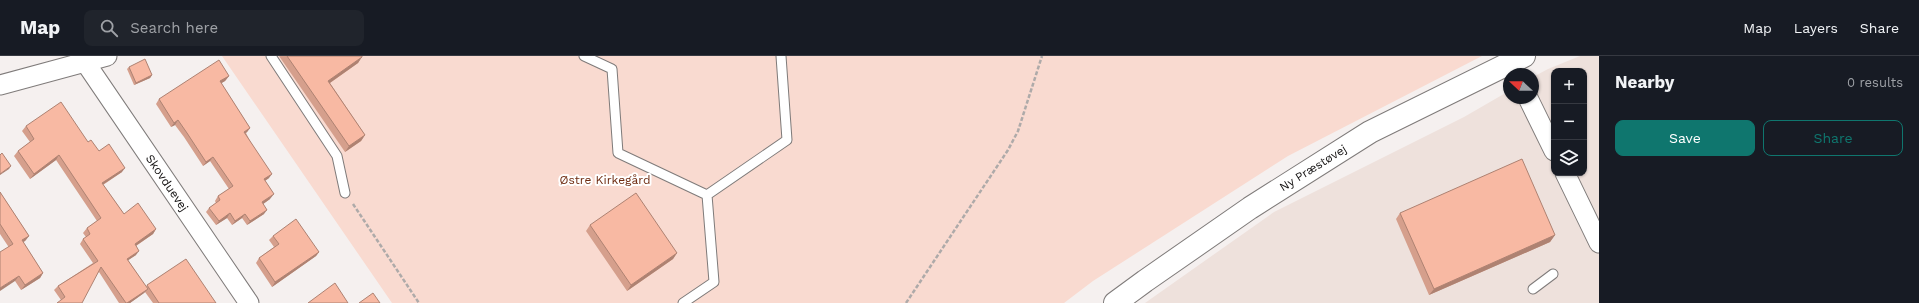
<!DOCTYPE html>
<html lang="en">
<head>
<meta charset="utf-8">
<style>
  :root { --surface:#171b24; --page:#20242c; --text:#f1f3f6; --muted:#9ea1a6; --line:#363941; --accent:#0f766e }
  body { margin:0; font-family:"Work Sans",sans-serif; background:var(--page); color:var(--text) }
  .controls { position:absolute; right:12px; top:12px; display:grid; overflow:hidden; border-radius:8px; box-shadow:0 1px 3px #0004 }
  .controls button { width:36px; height:36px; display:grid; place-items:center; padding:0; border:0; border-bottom:1px solid var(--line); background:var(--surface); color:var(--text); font:20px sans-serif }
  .compass { position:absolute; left:1503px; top:12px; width:36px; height:36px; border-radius:50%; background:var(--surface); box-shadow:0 1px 3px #0004; rotate:292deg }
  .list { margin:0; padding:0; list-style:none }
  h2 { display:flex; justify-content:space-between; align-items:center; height:52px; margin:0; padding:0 16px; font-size:17px }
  h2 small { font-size:13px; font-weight:400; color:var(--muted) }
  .actions { display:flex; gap:8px; padding:12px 16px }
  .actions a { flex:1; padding:9px 0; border:1px solid var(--accent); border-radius:8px; text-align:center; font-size:14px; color:var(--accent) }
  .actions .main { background:var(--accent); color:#fff }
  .icon { flex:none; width:22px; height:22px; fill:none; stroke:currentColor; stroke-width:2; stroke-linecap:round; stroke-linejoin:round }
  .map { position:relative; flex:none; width:1599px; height:247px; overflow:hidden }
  header { display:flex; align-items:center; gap:24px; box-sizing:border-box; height:56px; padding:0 20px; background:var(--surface); border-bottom:1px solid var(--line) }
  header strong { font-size:19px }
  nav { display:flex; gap:22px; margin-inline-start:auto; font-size:14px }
  .search { width:280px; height:36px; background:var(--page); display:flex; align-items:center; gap:10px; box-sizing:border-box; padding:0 14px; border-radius:8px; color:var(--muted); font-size:15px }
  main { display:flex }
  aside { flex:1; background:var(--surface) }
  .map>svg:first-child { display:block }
  .built { fill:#eee1dc; fill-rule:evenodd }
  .green { fill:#f9dad0 }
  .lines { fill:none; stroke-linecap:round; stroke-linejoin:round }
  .service-casing { stroke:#7f7b7a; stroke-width:11 }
  .minor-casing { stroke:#7f7b7a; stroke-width:21 }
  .tertiary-casing { stroke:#7f7b7a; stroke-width:24 }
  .path { stroke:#aeaaa9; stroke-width:2.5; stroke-dasharray:4 2; stroke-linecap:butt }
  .service { stroke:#fff; stroke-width:9 }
  .minor { stroke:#fff; stroke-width:19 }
  .tertiary { stroke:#fff; stroke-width:22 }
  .wall { fill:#d59f8c }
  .shaded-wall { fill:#ae8272 }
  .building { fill:#f8b9a3; stroke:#ae8272 }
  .labels { text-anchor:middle; stroke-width:4; stroke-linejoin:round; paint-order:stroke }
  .street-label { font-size:12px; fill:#110f0f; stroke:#fff }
  .park-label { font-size:12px; fill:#6e2b10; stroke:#fff }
</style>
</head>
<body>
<header>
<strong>Map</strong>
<div class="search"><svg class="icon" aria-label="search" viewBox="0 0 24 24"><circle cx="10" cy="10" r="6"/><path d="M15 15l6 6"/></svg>Search here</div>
<nav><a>Map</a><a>Layers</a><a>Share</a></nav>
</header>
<main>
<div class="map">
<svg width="1599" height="247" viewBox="0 0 1599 247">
  <rect width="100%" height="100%" fill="#f5f0ef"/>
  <path class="built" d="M1580 0H1599V247H1145L1274 156 1464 61 1509 35V42H1533V21L1548 13ZM1554 15H1584V117H1554Z"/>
  <path class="green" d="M222 0H1482L1288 100 1093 225 1064 247H392Z"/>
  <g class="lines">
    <defs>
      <path id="service" d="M271 0 337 100 345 137
        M584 0 612 13 618 97 707 139 714 226 683 247
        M707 139 787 84 781 0
        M1533 233 1553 218"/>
      <path id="minor" d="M85 6 249 247
        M0 29 107 0
        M1528 42 1554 95
        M1565 117 1599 187"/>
      <path id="tertiary" d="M1115 247 1145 225 1250 152 1370 76 1524 0"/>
    </defs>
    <use href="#service" class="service-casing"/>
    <use href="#minor" class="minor-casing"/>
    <use href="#tertiary" class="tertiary-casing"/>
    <path class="path" d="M353 148 419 247
      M906 247 1008 94 1018 75 1042 0"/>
    <use href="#service" class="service"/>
    <use href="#minor" class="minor"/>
    <use href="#tertiary" class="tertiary"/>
  </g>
  <path class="wall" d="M279 0H362L358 7 330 27 365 79 361 85 345 96Z
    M129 11 152 19 150 22 134 29 127 13Z
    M229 20 225 25 221 27 250 72 247 76 246 77 269 122 265 125 270 143 263 148 264 158 247 169 242 162 232 169 227 162 216 169 206 156 209 152 216 147 215 145 218 140 229 133 210 105 203 110 184 81 175 69 171 71 156 48 159 43Z
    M26 70 88 86 122 116 103 129 124 158 156 173 153 178 136 190V199L128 204 146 231 147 229 216 247H153L145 236 144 237 130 247H119L99 216 61 244 54 234 58 230 93 207 80 188 83 183 86 181 83 177 87 172 97 165 56 104 30 123 14 100 18 95 30 86 22 75Z
    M0 136 29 180 25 185 23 186 43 217 40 222 21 234 15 225 8 190 0 178Z
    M1400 157 1555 179 1550 186 1429 239 1396 163Z
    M590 169 677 197 673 203 627 235 586 175Z
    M273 180 319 196 316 200 272 231 256 207 259 202 274 191 269 184Z"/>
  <path class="shaded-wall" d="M362 1 358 7 324 31 328 25Z
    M152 19 150 22 134 29 136 27Z
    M229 20 225 25 217 30 220 25Z
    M178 64 175 69 171 71 174 67Z
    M250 72 247 76 241 80 244 76Z
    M365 79 361 85 345 96 349 90Z
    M59 99 56 104 30 123 34 118Z
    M213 101 210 105 203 110 206 106Z
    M11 110 9 113 0 119V118Z
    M125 112 122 116 99 131 102 127Z
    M272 118 269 122 260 128 264 123Z
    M274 138 270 143 259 151 262 146Z
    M267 154 264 158 247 169 250 165Z
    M230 157 227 162 216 169 219 165Z
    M245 158 242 162 232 169 235 165Z
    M156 173 153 178 131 193 135 188Z
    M1555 179 1550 186 1429 239 1434 233Z
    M29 180 25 185 18 189 22 184Z
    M139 195 136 199 124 207 127 203Z
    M319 196 316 200 272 231 275 226Z
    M677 197 673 203 627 235 631 229Z
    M43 217 40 222 21 234 25 229Z
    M19 220 15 225 0 235V232Z
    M148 233 144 237 130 247H127Z"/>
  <path class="building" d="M287 0H362V1L328 25 365 79 349 90Z
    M145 3 152 19 136 27 129 11Z
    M219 4 229 20 220 25 250 72 244 76 272 118 264 123 274 138 262 146 267 154 250 165 245 158 235 165 230 157 219 165 209 152 220 144 218 140 233 130 213 101 206 106 187 77 178 64 174 67 159 43Z
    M61 46 88 86 91 84 99 95 109 88 125 112 102 127 124 158 138 147 156 173 135 188 139 195 127 203 148 233 127 247H126L101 211 82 247H57L65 241 58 230 98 205 83 183 90 178 87 172 101 162 59 99 34 118 18 95 34 83 26 70Z
    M2 97 11 110 0 118V99Z
    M1522 103 1555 179 1434 233 1400 157Z
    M0 136 29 180 22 184 43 217 25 229 19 220 0 232V196L13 188 0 168Z
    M636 137 677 197 631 229 590 169Z
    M296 163 319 196 275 226 259 202 279 188 273 180Z
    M186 203 216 247H159L147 229Z
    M335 227 348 247H308Z
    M373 237 380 247H359Z"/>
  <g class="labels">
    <g class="street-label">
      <text transform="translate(1313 112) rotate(-32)" y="4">Ny Præstøvej</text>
      <text transform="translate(167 127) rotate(56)" y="4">Skovduevej</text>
    </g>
    <g class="park-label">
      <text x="605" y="128">Østre Kirkegård</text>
    </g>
  </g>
</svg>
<div class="controls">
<button>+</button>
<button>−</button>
<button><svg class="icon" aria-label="layers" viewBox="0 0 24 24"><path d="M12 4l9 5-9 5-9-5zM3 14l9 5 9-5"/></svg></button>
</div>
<svg class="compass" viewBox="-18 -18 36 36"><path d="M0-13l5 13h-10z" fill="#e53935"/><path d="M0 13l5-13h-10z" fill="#9ea1a6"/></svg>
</div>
<aside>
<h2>Nearby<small>0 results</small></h2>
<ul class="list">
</ul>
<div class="actions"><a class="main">Save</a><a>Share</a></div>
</aside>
</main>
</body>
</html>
